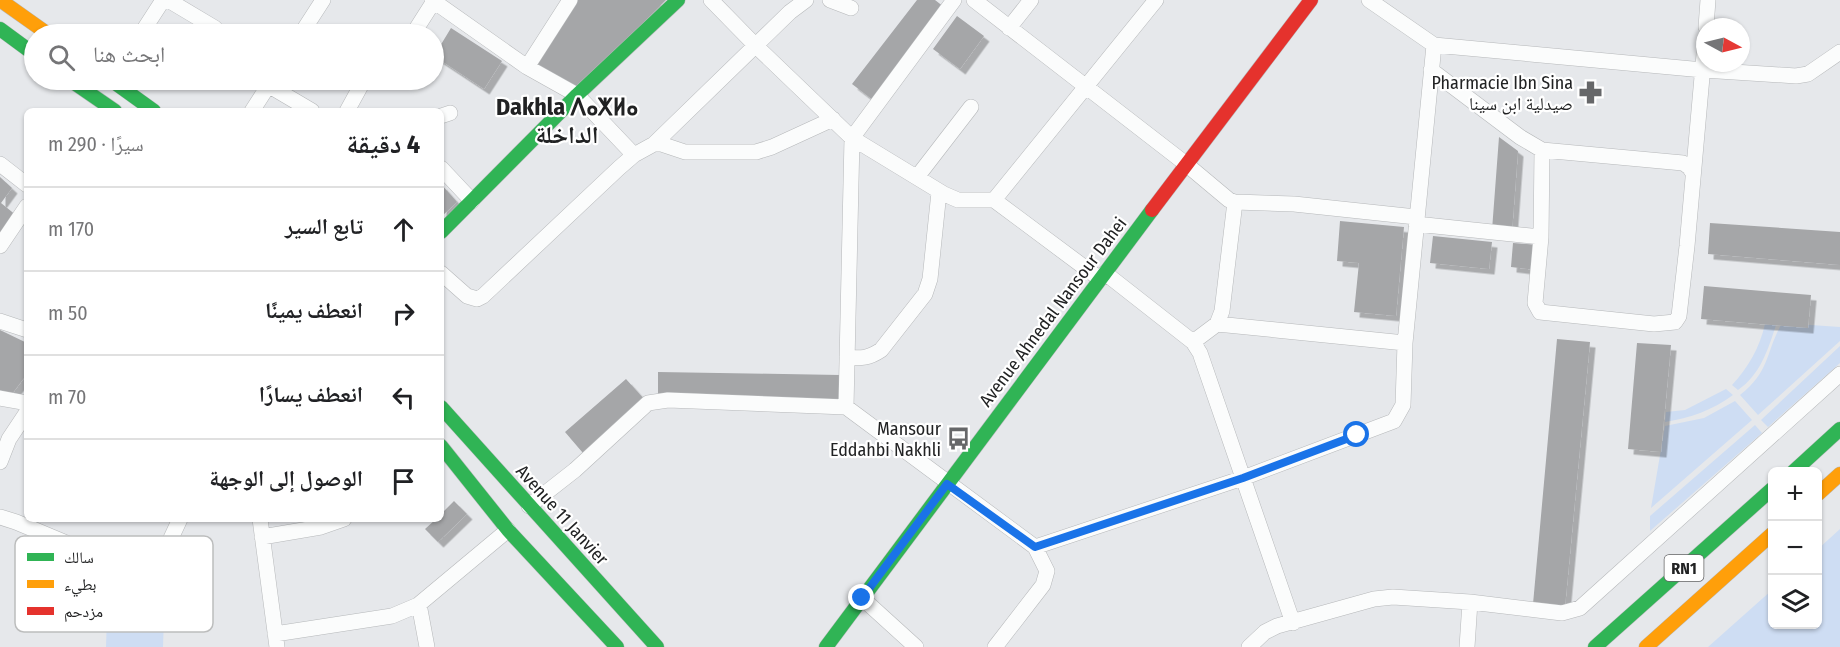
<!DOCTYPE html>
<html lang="ar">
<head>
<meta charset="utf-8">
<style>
  :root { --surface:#fff; --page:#f2f2f2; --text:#202124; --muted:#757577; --line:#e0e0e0 }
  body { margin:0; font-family:"Fira Sans Condensed","Noto Naskh Arabic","Noto Sans Tifinagh",sans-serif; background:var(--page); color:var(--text); direction:rtl }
  .controls { position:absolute; right:18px; bottom:18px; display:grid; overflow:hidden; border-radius:9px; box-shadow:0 2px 4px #0004 }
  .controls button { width:54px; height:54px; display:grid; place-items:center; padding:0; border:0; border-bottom:2px solid var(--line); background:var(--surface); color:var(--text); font:30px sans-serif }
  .compass { position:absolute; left:1696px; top:18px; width:54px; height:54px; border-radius:50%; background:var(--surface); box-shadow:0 2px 4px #0004; rotate:97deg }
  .stop { position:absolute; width:18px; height:18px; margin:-14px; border:4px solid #1a73e8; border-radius:50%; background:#fff }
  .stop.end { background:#1a73e8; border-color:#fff; box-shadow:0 2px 6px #0008 }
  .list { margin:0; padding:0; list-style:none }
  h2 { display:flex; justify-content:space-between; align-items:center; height:78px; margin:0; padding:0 24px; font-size:26px }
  h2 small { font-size:20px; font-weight:400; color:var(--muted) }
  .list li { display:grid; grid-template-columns:39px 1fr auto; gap:18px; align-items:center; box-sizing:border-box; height:84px; padding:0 24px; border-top:2px solid var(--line) }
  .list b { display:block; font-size:22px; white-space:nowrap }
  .list em { font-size:20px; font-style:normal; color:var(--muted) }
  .icon { flex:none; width:33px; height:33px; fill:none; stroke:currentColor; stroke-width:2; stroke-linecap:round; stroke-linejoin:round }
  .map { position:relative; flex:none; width:1840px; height:647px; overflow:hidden; direction:ltr }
  .search { position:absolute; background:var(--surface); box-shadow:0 2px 4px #0004; left:24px; top:24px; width:420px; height:66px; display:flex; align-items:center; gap:15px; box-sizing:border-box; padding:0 21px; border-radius:33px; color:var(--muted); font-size:22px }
  .panel { position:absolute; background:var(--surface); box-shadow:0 2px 4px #0004; left:24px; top:108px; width:420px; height:414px; border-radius:9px; direction:rtl }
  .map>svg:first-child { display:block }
  .green { fill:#ceddf3 }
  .building { fill:#a5a6a8; filter:url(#shadow) }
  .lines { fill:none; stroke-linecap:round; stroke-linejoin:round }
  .street-casing { stroke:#b6b8ba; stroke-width:16 }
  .fast-casing { stroke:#b6b8ba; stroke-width:15 }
  .slow-casing { stroke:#b6b8ba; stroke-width:15 }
  .jam-casing { stroke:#b6b8ba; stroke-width:15 }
  .street { stroke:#fbfcfc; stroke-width:15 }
  .fast { stroke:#30b455; stroke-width:14 }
  .slow { stroke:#ff9f0a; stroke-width:14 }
  .jam { stroke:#e5322d; stroke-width:14 }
  .route { stroke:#1a73e8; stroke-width:8 }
  .labels { text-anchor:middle; stroke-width:4.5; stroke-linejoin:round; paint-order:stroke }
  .shield { fill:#fff; stroke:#646465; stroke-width:1.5 }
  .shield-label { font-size:16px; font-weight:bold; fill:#212223 }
  .poi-label { font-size:18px; fill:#212223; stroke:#fff; text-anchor:end }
  .street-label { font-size:18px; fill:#212223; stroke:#fff }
  .district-label { font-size:24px; font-weight:bold; fill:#212223; stroke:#fff }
  .key { fill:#fff; stroke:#bcbdbd; stroke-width:1.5 }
  .key-label { font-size:16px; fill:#212223 }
</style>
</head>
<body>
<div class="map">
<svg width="1840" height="647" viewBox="0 0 1840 647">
  <defs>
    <filter id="shadow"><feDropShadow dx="5.5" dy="5.5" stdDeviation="0" flood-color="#0004"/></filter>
  </defs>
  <rect width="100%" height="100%" fill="#e6e8eb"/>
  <path class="green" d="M1782 323 1840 327V341L1758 415 1740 395C1771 370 1765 353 1782 323Z
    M1765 324 1776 325C1768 350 1760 375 1738 390L1732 385C1748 368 1760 347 1765 324Z
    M1840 346V363L1768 427 1761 420Z
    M1726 389 1733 395C1713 410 1690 418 1665 422L1666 412 1685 410Z
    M1735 401 1752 420 1651 508 1665 426 1704 418Z
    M1755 425 1762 433 1650 531V516Z
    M1840 529V647H1708L1772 590V624H1818V549Z
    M107 615 164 617 163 647H106Z"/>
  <path class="building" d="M576 0H666L576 90 533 63Z
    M917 0H935L944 7 873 100 852 84Z
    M957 16 984 36 960 69 933 49Z
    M451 28 502 61 484 89 434 56Z
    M1499 137 1518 151 1512 232 1492 230Z
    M0 177 12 188 1 203 17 216 0 236Z
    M441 184 457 202 441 217Z
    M1340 221 1404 227 1396 316 1354 312 1359 263 1337 261Z
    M1710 223 1840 232V265L1708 254Z
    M1433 236 1492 242 1489 269 1430 263Z
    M1513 243 1539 245 1536 270 1511 267Z
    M1704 286 1811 295 1808 328 1701 319Z
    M0 330 27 343V374L9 398 0 395Z
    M1557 339 1590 342 1565 607 1533 604Z
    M1637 343 1671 345 1661 452 1628 449Z
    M658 372 840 375 839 400 658 397Z
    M626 379 644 399 583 453 565 432Z
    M454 501 467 514 438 542 425 529 436 519H441V514Z"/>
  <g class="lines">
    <defs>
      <path id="street" d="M168 0 215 28
        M432 0 527 67 577 95 634 155
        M711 0 757 47 852 138 944 194 958 200H994L1100 279
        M830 0 851 8
        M974 0 1186 164 1229 200 1235 202 1294 204 1416 217
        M1369 0 1434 45 1703 70 1796 76 1808 74 1840 52
        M1706 27 1708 0
        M1009 28 1031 0
        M141 34 163 0
        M301 34 323 0
        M413 34 434 1
        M527 67 570 0
        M1431 70 1520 137 1542 150 1683 163 1689 167 1693 173
        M268 85 312 111
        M252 111 272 80
        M347 111 364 80
        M441 116 450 113
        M654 144H661L685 152H756L772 147 833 119
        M1542 150 1541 237 1535 303 1540 312 1654 324 1675 322 1679 316 1687 246 1705 43
        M0 164 27 185
        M441 168 472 201
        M917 177 971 107
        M994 200 1156 0
        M1416 224 1541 237
        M0 246 27 206
        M441 273 467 296 477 299 483 296 619 168 634 155 654 144 790 12 806 0
        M1105 273 1193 342 1200 353 1293 623
        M0 321 27 330
        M1217 324 1405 343
        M1193 342 1217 324 1222 311 1235 202
        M847 357C861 359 869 358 881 350L925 294 930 279 939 192
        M0 398 27 403
        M846 407 1035 547 1047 571 1043 585 995 647
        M0 462 9 439 27 412
        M529 506 575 470 648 403 668 400 846 407 852 138 954 0
        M0 517 16 522 200 599
        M260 519 277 647
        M262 537 321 527 344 519
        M1035 547 1243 478 1394 421 1403 405 1405 343 1434 45
        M152 579 180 519
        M862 598 916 647
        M419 604 427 647
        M275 634 392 616 418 605 508 530
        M1249 647 1265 632 1277 626 1374 599 1393 597 1470 602 1562 613 1580 608 1840 374
        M1467 647 1470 602"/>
      <path id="fast" d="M0 29 34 54
        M70 80 115 111
        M111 80 154 111
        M441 232 577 95 678 0
        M441 407 657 647
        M441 446 508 530 617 647
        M1793 472 1840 429
        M826 647 1152 210
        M1595 647 1772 489"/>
      <path id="slow" d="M0 0 48 34
        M1818 494 1840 474
        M1646 647 1772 534"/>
      <path id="jam" d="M1152 210 1311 0"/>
    </defs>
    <use href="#street" class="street-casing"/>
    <use href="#fast" class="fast-casing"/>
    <use href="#slow" class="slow-casing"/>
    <use href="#jam" class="jam-casing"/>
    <use href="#street" class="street"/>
    <use href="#fast" class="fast"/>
    <use href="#slow" class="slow"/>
    <use href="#jam" class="jam"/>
  </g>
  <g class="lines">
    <path class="route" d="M862 598 947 484 1035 547 1243 478 1357 435"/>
  </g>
  <defs>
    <symbol id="pharmacy-bare" viewBox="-9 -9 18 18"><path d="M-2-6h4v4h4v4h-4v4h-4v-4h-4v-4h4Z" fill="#666769" stroke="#fff" stroke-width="2.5" paint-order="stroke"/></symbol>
    <symbol id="bus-bare" viewBox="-9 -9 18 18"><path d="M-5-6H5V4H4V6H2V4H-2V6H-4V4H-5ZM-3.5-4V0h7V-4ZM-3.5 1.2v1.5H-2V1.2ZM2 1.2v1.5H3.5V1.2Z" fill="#666769" stroke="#fff" stroke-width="2.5" paint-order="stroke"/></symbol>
  </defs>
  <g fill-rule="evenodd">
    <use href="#pharmacy-bare" x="1574" y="76" width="33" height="33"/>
    <use href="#bus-bare" x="942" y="422" width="33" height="33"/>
  </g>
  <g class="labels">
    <rect class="shield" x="1664.5" y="555" width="39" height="26" rx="4.5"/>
    <g class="shield-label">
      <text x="1684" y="574">RN1</text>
    </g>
    <g class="poi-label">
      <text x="1573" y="89">Pharmacie Ibn Sina<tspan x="1573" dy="21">صيدلية ابن سينا</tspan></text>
      <text x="941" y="435">Mansour<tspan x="941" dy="21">Eddahbi Nakhli</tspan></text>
    </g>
    <g class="street-label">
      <text transform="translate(1053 312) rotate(-53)" y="6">Avenue Ahnedal Nansour Dahei</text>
      <text transform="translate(562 515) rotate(48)" y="6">Avenue 11 Janvier</text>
    </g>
    <g class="district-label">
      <text x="567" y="115">Dakhla ⴷⴰⵅⵍⴰ<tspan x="567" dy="28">الداخلة</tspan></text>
    </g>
  </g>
  <rect x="15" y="536" width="198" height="96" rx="9" class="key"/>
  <rect x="27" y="553" width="27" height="8" fill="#30b455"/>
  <rect x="27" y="580" width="27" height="8" fill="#ff9f0a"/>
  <rect x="27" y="607" width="27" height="8" fill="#e5322d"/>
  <g class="key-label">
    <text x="64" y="563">سالك</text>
    <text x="64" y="590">بطيء</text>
    <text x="64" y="617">مزدحم</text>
  </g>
</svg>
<div class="controls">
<button>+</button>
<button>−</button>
<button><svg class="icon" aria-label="layers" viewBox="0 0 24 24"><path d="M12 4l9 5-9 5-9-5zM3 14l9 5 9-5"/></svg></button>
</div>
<svg class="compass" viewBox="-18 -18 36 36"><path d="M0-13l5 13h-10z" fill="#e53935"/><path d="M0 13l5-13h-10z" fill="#757577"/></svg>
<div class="stop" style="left:1357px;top:435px"></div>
<div class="stop end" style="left:862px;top:598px"></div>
<div class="search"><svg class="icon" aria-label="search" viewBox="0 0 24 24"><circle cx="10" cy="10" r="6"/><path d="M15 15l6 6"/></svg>ابحث هنا</div>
<section class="panel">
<h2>4 دقيقة<small>سيرًا · 290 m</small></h2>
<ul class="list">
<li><svg class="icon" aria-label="ahead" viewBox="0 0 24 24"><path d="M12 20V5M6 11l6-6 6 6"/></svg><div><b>تابع السير</b></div><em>170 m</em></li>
<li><svg class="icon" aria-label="right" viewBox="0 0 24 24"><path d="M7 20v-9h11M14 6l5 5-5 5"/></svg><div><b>انعطف يمينًا</b></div><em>50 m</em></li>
<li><svg class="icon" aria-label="left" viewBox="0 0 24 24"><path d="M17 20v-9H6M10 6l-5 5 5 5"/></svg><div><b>انعطف يسارًا</b></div><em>70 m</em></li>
<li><svg class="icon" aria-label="arrive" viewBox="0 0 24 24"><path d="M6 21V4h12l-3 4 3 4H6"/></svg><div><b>الوصول إلى الوجهة</b></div></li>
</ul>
</section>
</div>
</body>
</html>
